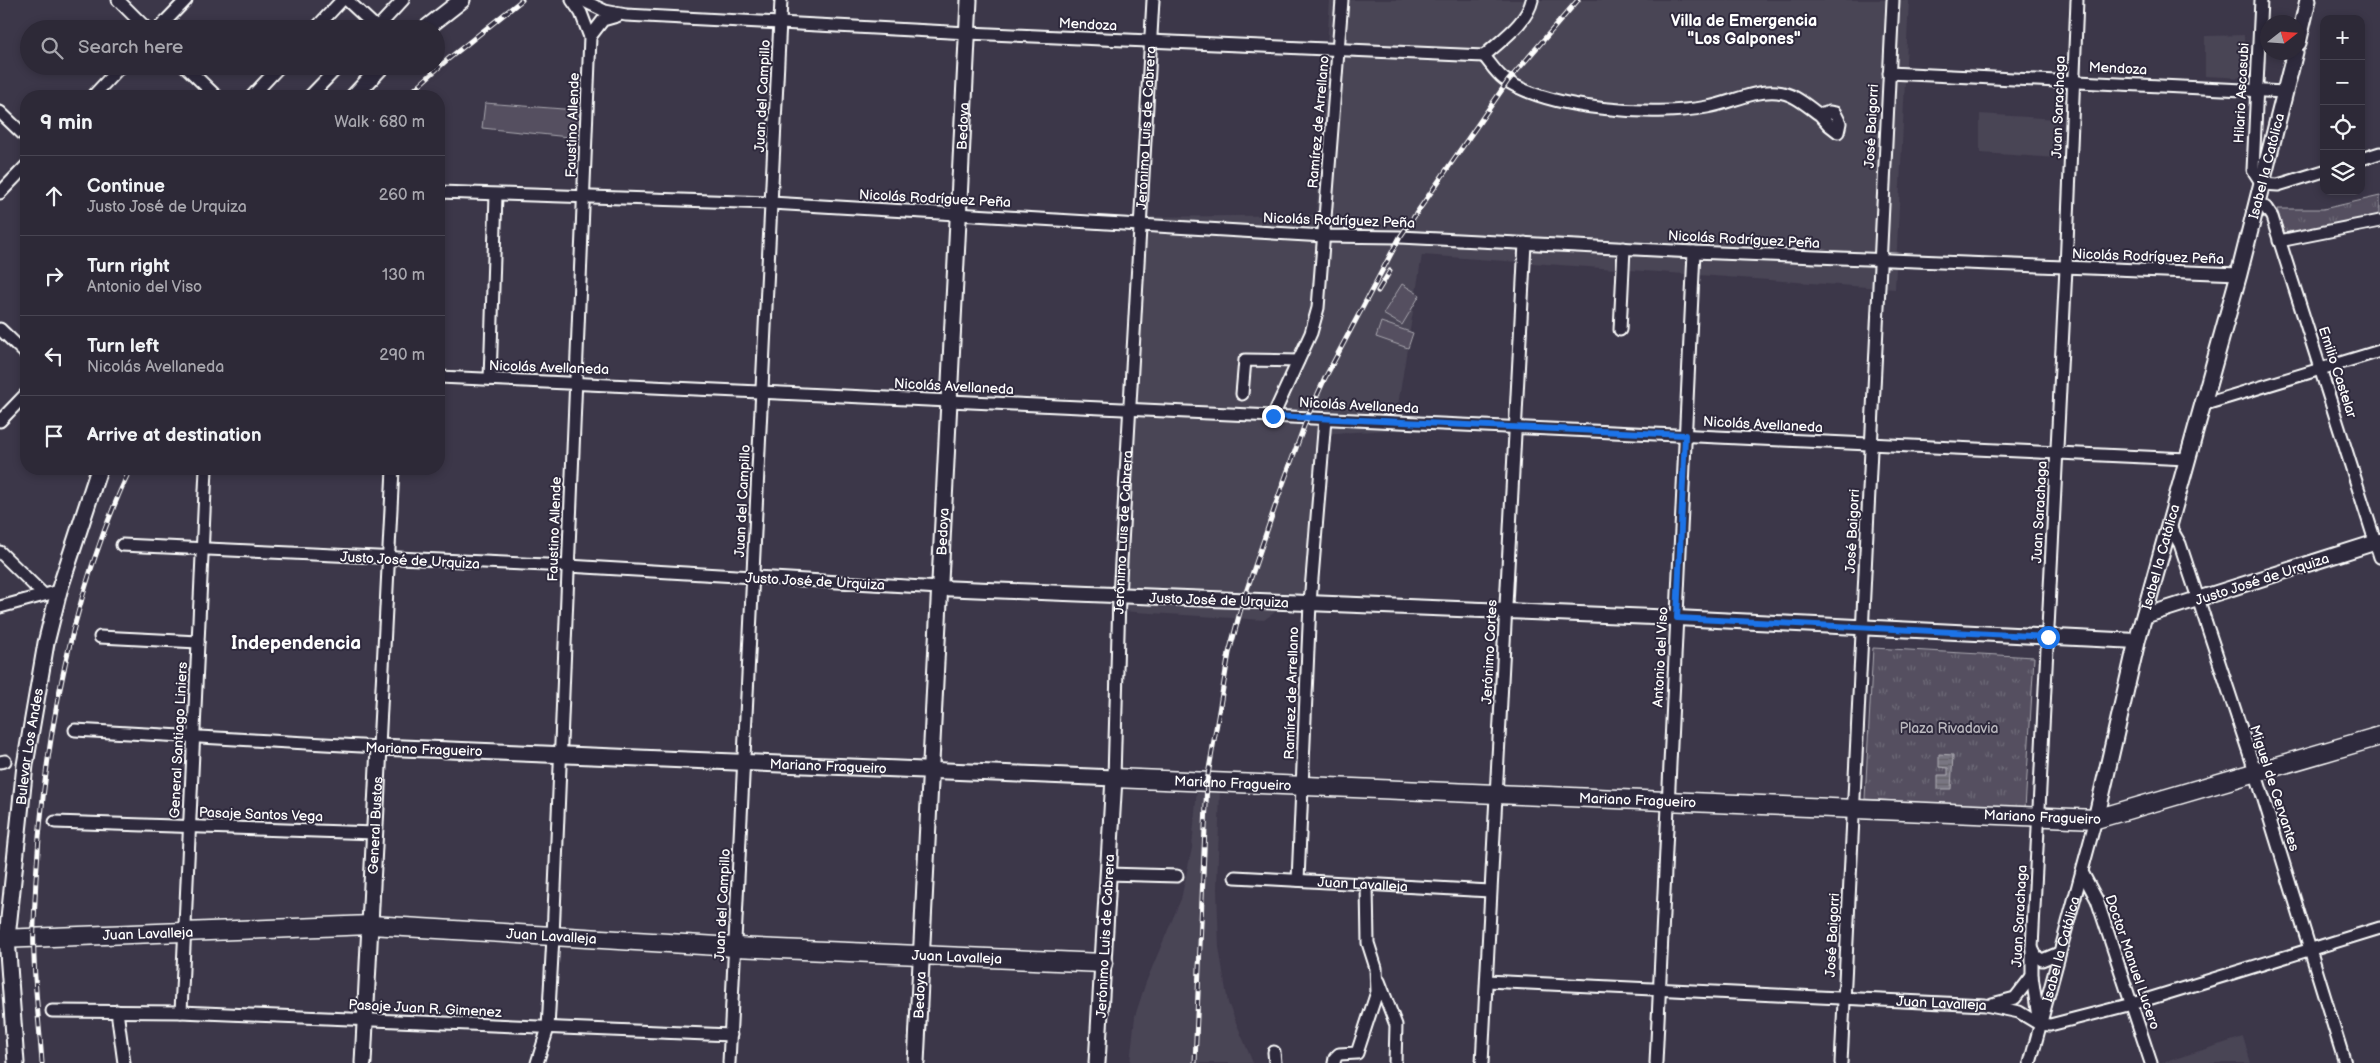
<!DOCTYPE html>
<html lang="en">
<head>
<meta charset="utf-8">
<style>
  :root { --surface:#2d2937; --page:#393542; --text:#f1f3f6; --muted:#a7a6ad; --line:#484552 }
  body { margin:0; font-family:"Balsamiq Sans",sans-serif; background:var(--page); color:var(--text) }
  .controls { position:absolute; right:15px; top:15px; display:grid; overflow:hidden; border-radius:10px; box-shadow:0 2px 8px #0003 }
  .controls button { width:45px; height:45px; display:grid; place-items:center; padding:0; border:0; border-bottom:1px solid var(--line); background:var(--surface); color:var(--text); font:25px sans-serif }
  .compass { position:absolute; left:2260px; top:15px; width:45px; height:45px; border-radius:50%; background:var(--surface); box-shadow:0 2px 8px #0003; rotate:73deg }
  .stop { position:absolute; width:15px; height:15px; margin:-11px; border:4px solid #1a73e8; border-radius:50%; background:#fff }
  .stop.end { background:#1a73e8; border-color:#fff; box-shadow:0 1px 5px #0008 }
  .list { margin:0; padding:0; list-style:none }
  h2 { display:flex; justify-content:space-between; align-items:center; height:65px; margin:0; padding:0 20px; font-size:21px }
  h2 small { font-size:16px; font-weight:400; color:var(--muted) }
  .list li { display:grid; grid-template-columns:32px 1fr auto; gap:15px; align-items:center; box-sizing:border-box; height:80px; padding:0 20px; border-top:1px solid var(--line) }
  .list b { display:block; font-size:19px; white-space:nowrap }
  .list p { margin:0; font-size:16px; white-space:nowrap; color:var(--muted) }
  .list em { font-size:16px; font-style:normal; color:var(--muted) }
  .icon { flex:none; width:28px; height:28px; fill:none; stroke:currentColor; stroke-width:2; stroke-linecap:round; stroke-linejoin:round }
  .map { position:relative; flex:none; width:2380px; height:1063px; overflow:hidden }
  .search { position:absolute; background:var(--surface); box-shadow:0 2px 8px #0003; left:20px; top:20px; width:425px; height:55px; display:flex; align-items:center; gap:12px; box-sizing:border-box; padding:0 18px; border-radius:28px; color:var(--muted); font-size:19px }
  .panel { position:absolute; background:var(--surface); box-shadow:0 2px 8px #0003; left:20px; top:90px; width:425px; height:385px; border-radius:20px }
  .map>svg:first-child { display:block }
  .built { fill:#494455 }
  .grass { fill:#555060; stroke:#aaa8b0 }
  .park { fill:url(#park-tufts); stroke:#aaa8b0 }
  .water { fill:url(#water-rules); stroke:#afadb4 }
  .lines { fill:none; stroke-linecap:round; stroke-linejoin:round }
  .minor-casing { stroke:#fff; stroke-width:15 }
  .tertiary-casing { stroke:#fff; stroke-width:18 }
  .secondary-casing { stroke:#fff; stroke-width:19 }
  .primary-casing { stroke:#fff; stroke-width:21 }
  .minor { stroke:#2f2a3d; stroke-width:11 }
  .tertiary { stroke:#2f2a3d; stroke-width:14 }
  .secondary { stroke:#2f2a3d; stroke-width:15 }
  .primary { stroke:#2f2a3d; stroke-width:18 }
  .rail-casing { stroke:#fff; stroke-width:5 }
  .rail { stroke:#2f2a3d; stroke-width:3; stroke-dasharray:9; stroke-linecap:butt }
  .route { stroke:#1a73e8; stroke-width:6 }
  .labels { text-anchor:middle; stroke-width:4; stroke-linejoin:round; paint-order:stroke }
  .street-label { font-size:14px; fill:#fff; stroke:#2f2a3d }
  .park-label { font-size:14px; fill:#bbb9bf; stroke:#2f2a3d }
  .quarter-label { font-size:16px; font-weight:bold; fill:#fff; stroke:#2f2a3d }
  .district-label { font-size:19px; font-weight:bold; fill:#fff; stroke:#2f2a3d }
</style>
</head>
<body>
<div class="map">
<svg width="2380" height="1063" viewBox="0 0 2380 1063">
  <defs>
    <pattern id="park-tufts" width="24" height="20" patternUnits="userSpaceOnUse" patternTransform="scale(1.25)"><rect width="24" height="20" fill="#555060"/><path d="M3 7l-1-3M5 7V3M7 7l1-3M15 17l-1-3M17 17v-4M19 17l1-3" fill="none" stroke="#6e6a78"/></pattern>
    <pattern id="water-rules" width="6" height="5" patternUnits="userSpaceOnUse" patternTransform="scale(1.25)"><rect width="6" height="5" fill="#797682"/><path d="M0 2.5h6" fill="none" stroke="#626167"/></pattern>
  </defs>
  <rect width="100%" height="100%" fill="#3c3749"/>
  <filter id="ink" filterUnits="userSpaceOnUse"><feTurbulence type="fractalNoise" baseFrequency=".02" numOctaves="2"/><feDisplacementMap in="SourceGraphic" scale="10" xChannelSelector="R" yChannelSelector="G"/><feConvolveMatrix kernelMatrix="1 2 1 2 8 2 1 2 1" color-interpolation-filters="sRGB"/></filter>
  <g filter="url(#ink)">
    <path class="built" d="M1330 0H1909L1895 289 1422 255 1394 430 1316 434 1305 591 1264 620 1119 611 1138 217 1316 215Z
      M2244 35 2245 78 2205 76V36Z
      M1980 114 2058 119V158L1980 153Z
      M1197 788 1220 789 1217 889 1219 947 1228 1003 1253 1063H1130L1135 1016 1146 982 1181 899 1192 848Z
      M2243 1037 2251 1063H2162Z"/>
    <path class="grass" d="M485 103 589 111 588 139 482 128Z
      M1402 284 1420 295 1402 325 1383 314Z
      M1381 322 1413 333 1408 348 1376 337Z"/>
    <path class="park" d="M2380 196V221L2286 239 2277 209H2323Z
      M1873 648 2034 657 2025 809 1865 799Z"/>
    <path class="water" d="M1939 754 1953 755 1951 789H1938V775H1948V768L1939 767Z"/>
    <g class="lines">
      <defs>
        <g id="minor">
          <path d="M118 0 147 29"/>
          <path d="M347 0 378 29"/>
          <path d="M582 0 605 11 626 15 968 33 1484 56C1501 40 1527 23 1532 0"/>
          <path d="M2261 0 2253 170 2262 184 2278 185 2324 171"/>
          <path d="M158 29 186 0"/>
          <path d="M315 29 342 0"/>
          <path d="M376 29 403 0"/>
          <path d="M590 37 603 20 617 16"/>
          <path d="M1484 56C1490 63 1496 73 1504 79 1549 110 1654 117 1707 107 1731 103 1752 90 1777 92 1794 93 1807 106 1820 115L1829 112 1835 113 1840 123 1838 132 1829 125 1820 115"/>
          <path d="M185 66 216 96"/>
          <path d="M1889 73 2285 92"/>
          <path d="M93 96 121 66"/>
          <path d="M252 96 280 66"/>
          <path d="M310 96 339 66"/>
          <path d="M0 112 26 137"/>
          <path d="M2361 159 2380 153"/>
          <path d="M439 192 771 203 1324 236 1400 237 1694 252 2239 274"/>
          <path d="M0 193 26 166"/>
          <path d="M2258 202 2266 208 2272 217 2380 557"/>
          <path d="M2279 241 2380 221"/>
          <path d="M0 329 26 354"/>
          <path d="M1620 330 1624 248"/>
          <path d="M439 377 2187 459"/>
          <path d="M490 379 496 195"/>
          <path d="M1242 394 1245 360 1298 361"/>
          <path d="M2202 405 2380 351"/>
          <path d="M1273 416 1311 333 1318 308 1342 0"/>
          <path d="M0 421 26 394"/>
          <path d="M2169 525 2180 544 2256 774 2345 1063"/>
          <path d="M122 545 568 566 940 588"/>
          <path d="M0 552 43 594"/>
          <path d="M0 607 59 591"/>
          <path d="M100 637 198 642"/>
          <path d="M75 730 379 747 393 469"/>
          <path d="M0 762 5 761"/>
          <path id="s1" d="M1114 778 1119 597 1153 0"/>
          <path d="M55 822 375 833"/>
          <path d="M2082 872 2097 900 2151 1063"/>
          <path d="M1108 874 1177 876"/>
          <path id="s2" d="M1235 877 1490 891"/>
          <path d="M1298 880 1310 603 1325 419"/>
          <path d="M2032 948 2036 956 2042 960 2059 953"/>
          <path d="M1379 981 1396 1025 1395 1063"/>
          <path id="s3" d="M1487 981 1985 1005 2019 1012 2039 1024 2050 1025 2132 1004 2380 928"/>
          <path d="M1992 1004 2015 998 2032 976"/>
          <path d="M52 1011 181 1012 731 1035"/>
          <path d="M117 1011 124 1063"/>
          <path d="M181 1012 206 469"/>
          <path d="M2039 1024 2032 976V948L2066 268 2077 0"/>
          <path d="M1274 1052 1275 1063"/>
          <path d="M537 1063 548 1028 553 937 590 37 581 13 572 0"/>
          <path d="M729 1063 781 0"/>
          <path d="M1334 1063 1335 1058 1339 1054 1357 1053 1377 992 1376 968 1368 943 1367 886"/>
          <path d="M1482 1063 1525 243"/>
          <path d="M1656 1063 1694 252"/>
          <path d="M1841 1063 1893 0"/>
          <path id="s4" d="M2030 1063 2096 819"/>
        </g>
        <path id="tertiary" d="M940 588 1677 618 2137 641
          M2144 616 2380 541"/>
        <g id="secondary">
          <path d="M425 29 462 0"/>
          <path d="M2298 43 2308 0"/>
          <path d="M354 96 382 66"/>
          <path id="s5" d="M2096 819 2137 641 2239 274 2295 52"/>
          <path id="s6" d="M16 1063 7 938 25 765 46 643 59 591 99 469"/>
          <path id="s7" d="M363 1063 379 747 1114 778 1097 1063"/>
          <path id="s8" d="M916 1063 969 0"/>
        </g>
        <g id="primary">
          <path id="s9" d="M1114 778 2096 819 2380 736"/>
          <path id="s10" d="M0 939 371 925 735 947 1103 963"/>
        </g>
      </defs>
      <use href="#minor" class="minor-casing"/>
      <use href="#tertiary" class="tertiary-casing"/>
      <use href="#secondary" class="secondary-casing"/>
      <use href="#primary" class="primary-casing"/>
      <use href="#minor" class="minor"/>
      <use href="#tertiary" class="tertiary"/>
      <use href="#secondary" class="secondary"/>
      <use href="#primary" class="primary"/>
      <defs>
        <path id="rail" d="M407 96 447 60 522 0
          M1378 291 1390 271
          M42 1063C39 1017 32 969 34 923 39 768 65 610 130 469
          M1195 1063 1207 781 1229 653 1243 601 1279 495 1307 418 1325 378 1400 237 1508 81 1578 0"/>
      </defs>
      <use href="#rail" class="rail-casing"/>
      <use href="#rail" class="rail"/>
    </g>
  </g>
  <g class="lines" filter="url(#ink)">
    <path class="route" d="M1273 416 1685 435 1677 618 2048 637"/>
  </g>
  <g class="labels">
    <g class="street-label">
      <text transform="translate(1088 24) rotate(3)" y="5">Mendoza</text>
      <text transform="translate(2118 68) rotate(3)" y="5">Mendoza</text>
      <text transform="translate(2241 93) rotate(-87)" y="5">Hilario Ascasubi</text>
      <text transform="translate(762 96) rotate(-87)" y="5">Juan del Campillo</text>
      <text transform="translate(2058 107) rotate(-88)" y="5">Juan Sarachaga</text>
      <text transform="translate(1318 122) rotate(-85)" y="5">Ramírez de Arrellano</text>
      <text transform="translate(572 125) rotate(-88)" y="5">Faustino Allende</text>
      <text transform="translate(1871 126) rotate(-87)" y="5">José Baigorri</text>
      <text dy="5" stroke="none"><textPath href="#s8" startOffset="938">Bedoya</textPath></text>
      <text dy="5" stroke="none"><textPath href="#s1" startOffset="651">Jerónimo Luis de Cabrera</textPath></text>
      <text dy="5" stroke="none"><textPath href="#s5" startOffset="675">Isabel la Católica</textPath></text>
      <text transform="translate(935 198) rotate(3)" y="5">Nicolás Rodríguez Peña</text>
      <text transform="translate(1339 220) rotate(2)" y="5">Nicolás Rodríguez Peña</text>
      <text transform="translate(1744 239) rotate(3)" y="5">Nicolás Rodríguez Peña</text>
      <text transform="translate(2148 256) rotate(2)" y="5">Nicolás Rodríguez Peña</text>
      <text transform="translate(549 367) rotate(2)" y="5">Nicolás Avellaneda</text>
      <text transform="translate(2338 372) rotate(72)" y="5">Emilio Castelar</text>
      <text transform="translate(954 386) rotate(3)" y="5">Nicolás Avellaneda</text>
      <text transform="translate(1359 405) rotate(3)" y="5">Nicolás Avellaneda</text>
      <text transform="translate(1763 424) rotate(3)" y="5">Nicolás Avellaneda</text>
      <text transform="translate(742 501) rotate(-87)" y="5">Juan del Campillo</text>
      <text transform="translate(2039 512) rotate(-87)" y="5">Juan Sarachaga</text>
      <text transform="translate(554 529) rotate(-88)" y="5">Faustino Allende</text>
      <text dy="5" stroke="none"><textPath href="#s1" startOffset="246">Jerónimo Luis de Cabrera</textPath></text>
      <text transform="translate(1852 531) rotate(-87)" y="5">José Baigorri</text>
      <text dy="5" stroke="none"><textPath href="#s8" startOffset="532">Bedoya</textPath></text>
      <text dy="5" stroke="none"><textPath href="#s5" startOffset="270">Isabel la Católica</textPath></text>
      <text transform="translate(410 560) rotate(3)" y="5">Justo José de Urquiza</text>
      <text transform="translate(2262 579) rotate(-18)" y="5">Justo José de Urquiza</text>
      <text transform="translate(815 581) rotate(3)" y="5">Justo José de Urquiza</text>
      <text transform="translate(1219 600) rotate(2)" y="5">Justo José de Urquiza</text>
      <text transform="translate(1489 652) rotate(-87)" y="5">Jerónimo Cortes</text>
      <text transform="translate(1660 657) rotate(-87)" y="5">Antonio del Viso</text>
      <text transform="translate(1291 693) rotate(-88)" y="5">Ramírez de Arrellano</text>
      <text transform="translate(178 740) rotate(-87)" y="5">General Santiago Liniers</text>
      <text dy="5" stroke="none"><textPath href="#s6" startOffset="318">Bulevar Los Andes</textPath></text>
      <text transform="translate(424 749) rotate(2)" y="5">Mariano Fragueiro</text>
      <text dy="5" stroke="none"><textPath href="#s7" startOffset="766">Mariano Fragueiro</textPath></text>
      <text dy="5" stroke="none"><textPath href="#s9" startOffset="119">Mariano Fragueiro</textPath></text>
      <text transform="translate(2275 788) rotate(72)" y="5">Miguel de Cervantes</text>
      <text dy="5" stroke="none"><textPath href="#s9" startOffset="524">Mariano Fragueiro</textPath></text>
      <text transform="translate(261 814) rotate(2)" y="5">Pasaje Santos Vega</text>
      <text dy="5" stroke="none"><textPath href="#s9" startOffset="929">Mariano Fragueiro</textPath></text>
      <text dy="5" stroke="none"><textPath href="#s7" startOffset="238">General Bustos</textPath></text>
      <text dy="5" stroke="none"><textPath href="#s2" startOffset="128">Juan Lavalleja</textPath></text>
      <text transform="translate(722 905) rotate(-87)" y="5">Juan del Campillo</text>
      <text transform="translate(2019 916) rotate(-87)" y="5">Juan Sarachaga</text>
      <text dy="5" stroke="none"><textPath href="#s10" startOffset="148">Juan Lavalleja</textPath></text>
      <text transform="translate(1832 935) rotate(-87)" y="5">José Baigorri</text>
      <text dy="5" stroke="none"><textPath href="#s10" startOffset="552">Juan Lavalleja</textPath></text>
      <text transform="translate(1105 936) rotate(-87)" y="5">Jerónimo Luis de Cabrera</text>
      <text dy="5" stroke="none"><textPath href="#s4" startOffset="118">Isabel la Católica</textPath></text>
      <text dy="5" stroke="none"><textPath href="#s10" startOffset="958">Juan Lavalleja</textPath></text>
      <text transform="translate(2133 962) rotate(71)" y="5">Doctor Manuel Lucero</text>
      <text dy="5" stroke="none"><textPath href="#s8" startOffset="68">Bedoya</textPath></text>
      <text dy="5" stroke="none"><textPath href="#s3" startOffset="455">Juan Lavalleja</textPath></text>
      <text transform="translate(425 1008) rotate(3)" y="5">Pasaje Juan R. Gimenez</text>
    </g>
    <g class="park-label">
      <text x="1949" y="733">Plaza Rivadavia</text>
    </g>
    <g class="quarter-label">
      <text x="1744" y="26">Villa de Emergencia<tspan x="1744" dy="18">"Los Galpones"</tspan></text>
    </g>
    <g class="district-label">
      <text x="296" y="649">Independencia</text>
    </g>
  </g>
</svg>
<div class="controls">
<button>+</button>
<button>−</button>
<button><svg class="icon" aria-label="locate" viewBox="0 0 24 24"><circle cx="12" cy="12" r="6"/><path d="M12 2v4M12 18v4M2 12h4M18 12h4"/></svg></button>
<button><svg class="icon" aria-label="layers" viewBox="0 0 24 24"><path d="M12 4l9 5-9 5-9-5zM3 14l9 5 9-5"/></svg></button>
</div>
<svg class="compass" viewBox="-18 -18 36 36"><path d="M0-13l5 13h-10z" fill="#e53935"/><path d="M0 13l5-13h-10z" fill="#a7a6ad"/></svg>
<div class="stop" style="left:2048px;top:637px"></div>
<div class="stop end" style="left:1273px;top:416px"></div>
<div class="search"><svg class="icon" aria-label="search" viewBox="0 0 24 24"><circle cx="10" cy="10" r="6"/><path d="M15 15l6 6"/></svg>Search here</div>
<section class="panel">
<h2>9 min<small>Walk · 680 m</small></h2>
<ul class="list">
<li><svg class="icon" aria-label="ahead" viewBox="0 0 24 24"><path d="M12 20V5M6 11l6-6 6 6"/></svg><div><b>Continue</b><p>Justo José de Urquiza</p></div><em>260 m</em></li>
<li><svg class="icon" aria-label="right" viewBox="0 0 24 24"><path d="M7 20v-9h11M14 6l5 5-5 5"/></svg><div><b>Turn right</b><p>Antonio del Viso</p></div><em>130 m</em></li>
<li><svg class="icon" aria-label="left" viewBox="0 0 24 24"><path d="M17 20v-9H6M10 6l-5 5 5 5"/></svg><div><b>Turn left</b><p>Nicolás Avellaneda</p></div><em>290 m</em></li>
<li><svg class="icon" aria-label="arrive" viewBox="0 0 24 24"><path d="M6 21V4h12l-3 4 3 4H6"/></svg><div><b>Arrive at destination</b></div></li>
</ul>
</section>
</div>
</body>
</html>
